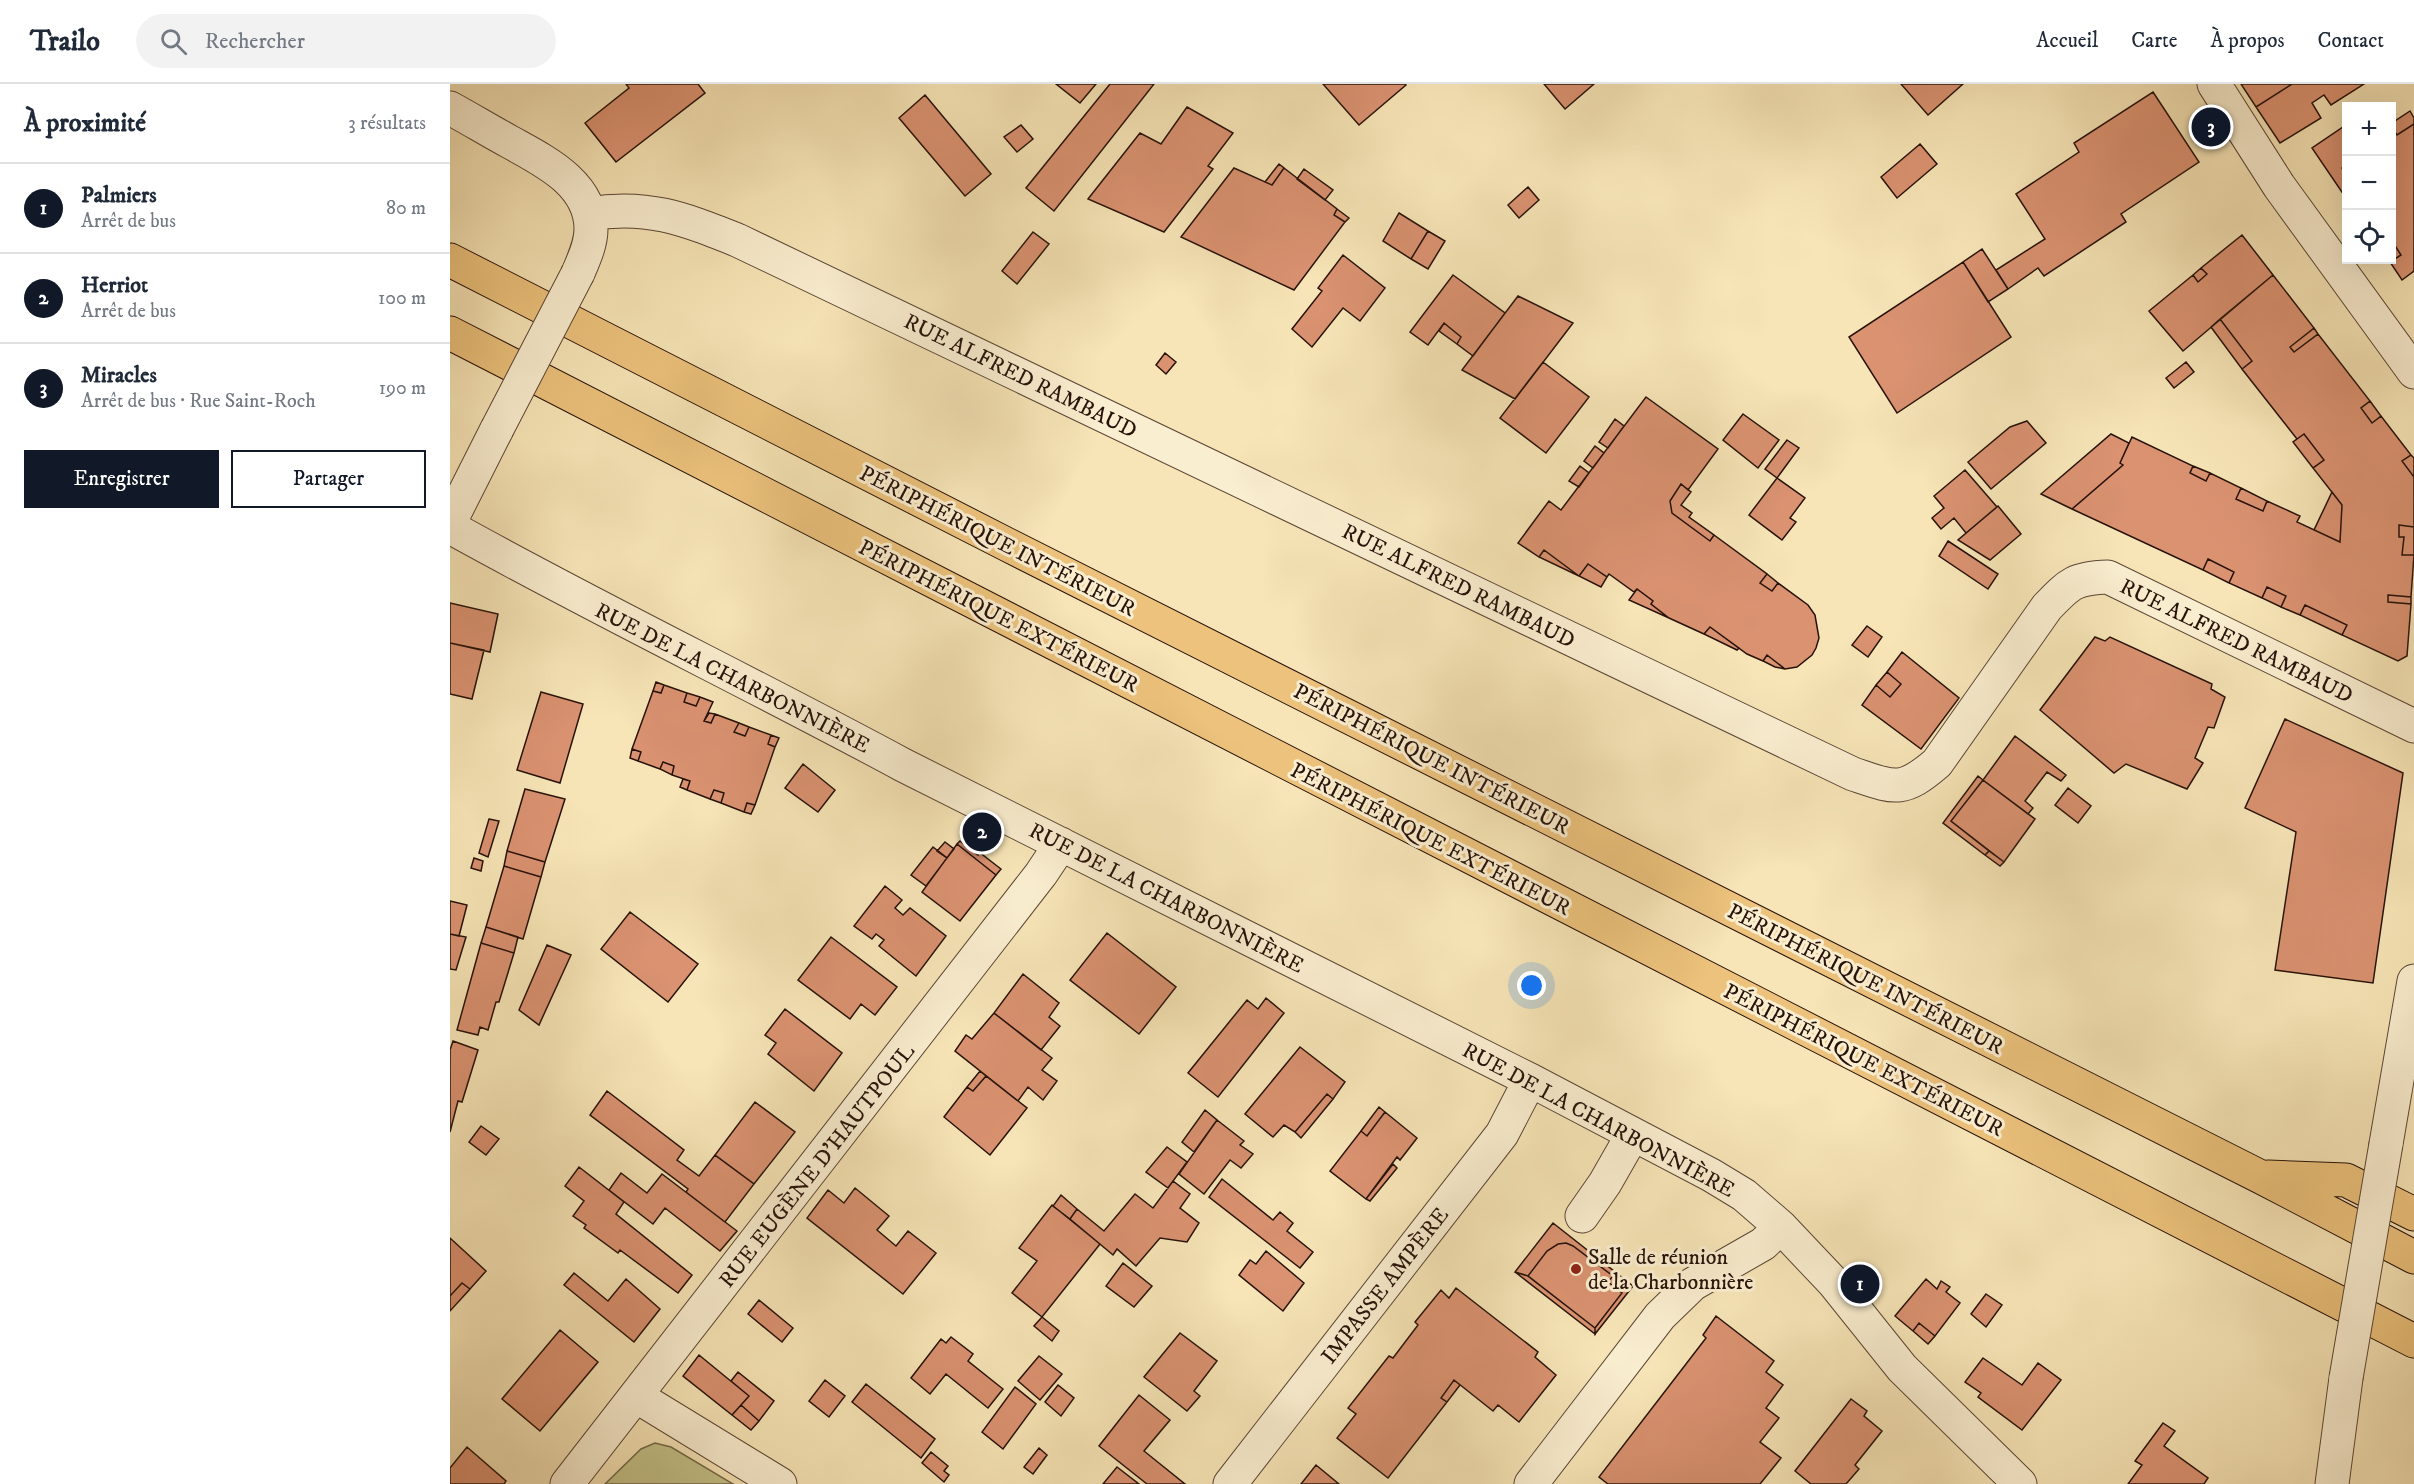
<!DOCTYPE html>
<html lang="fr">
<head>
<meta charset="utf-8">
<style>
  :root { --surface:#fff; --page:#f2f2f3; --text:#1f2937; --muted:#747a83; --line:#e0e1e3; --accent:#111827 }
  body { margin:0; font-family:"IM FELL DW Pica",serif; background:var(--page); color:var(--text) }
  .controls { position:absolute; right:18px; top:18px; display:grid; overflow:hidden; border-radius:0px; box-shadow:0 6px 24px #0002 }
  .controls button { width:54px; height:54px; display:grid; place-items:center; padding:0; border:0; border-bottom:2px solid var(--line); background:var(--surface); color:var(--text); font:30px sans-serif }
  .you { position:absolute; left:1082px; top:902px; width:21px; height:21px; margin:-15px; border:4px solid #fff; border-radius:50%; background:#1a73e8; box-shadow:0 0 0 9px #1a73e833 }
  .badge { display:grid; place-items:center; width:39px; height:39px; border-radius:50%; background:var(--accent); color:#fff; font-size:20px; font-weight:700 }
  .pin { position:absolute; translate:-50% -50%; border:3px solid #fff; box-shadow:0 2px 6px #0006 }
  .list { margin:0; padding:0; list-style:none }
  h2 { display:flex; justify-content:space-between; align-items:center; height:78px; margin:0; padding:0 24px; font-size:26px }
  h2 small { font-size:20px; font-weight:400; color:var(--muted) }
  .list li { display:grid; grid-template-columns:39px 1fr auto; gap:18px; align-items:center; box-sizing:border-box; height:90px; padding:0 24px; border-top:2px solid var(--line) }
  .list b { display:block; font-size:22px; white-space:nowrap }
  .list p { margin:0; font-size:20px; white-space:nowrap; color:var(--muted) }
  .list em { font-size:20px; font-style:normal; color:var(--muted) }
  .actions { display:flex; gap:12px; padding:18px 24px }
  .actions a { flex:1; padding:14px 0; border:2px solid var(--accent); border-radius:0px; text-align:center; font-size:21px; color:var(--accent) }
  .actions .main { background:var(--accent); color:#fff }
  .icon { flex:none; width:33px; height:33px; fill:none; stroke:currentColor; stroke-width:2; stroke-linecap:round; stroke-linejoin:round }
  .map { position:relative; flex:none; width:1964px; height:1400px; overflow:hidden }
  header { display:flex; align-items:center; gap:36px; box-sizing:border-box; height:84px; padding:0 30px; background:var(--surface); border-bottom:2px solid var(--line) }
  header strong { font-size:28px }
  nav { display:flex; gap:33px; margin-inline-start:auto; font-size:21px }
  .search { width:420px; height:54px; background:var(--page); display:flex; align-items:center; gap:15px; box-sizing:border-box; padding:0 21px; border-radius:33px; color:var(--muted); font-size:22px }
  main { display:flex }
  aside { flex:1; background:var(--surface) }
  .map>svg:first-child { display:block }
  .green { fill:#c4c289; stroke:#766a4a; stroke-width:1.5 }
  .building { fill:#da9271; stroke:#27120a; stroke-width:1.5 }
  .lines { fill:none; stroke-linecap:round; stroke-linejoin:round }
  .minor-casing { stroke:#5b4735; stroke-width:35 }
  .highway-casing { stroke:#27120a; stroke-width:35 }
  .minor { stroke:#faeed0; stroke-width:33 }
  .highway { stroke:#ecc27c; stroke-width:33 }
  .minor-bridge-casing { stroke:#5b4735; stroke-width:35; stroke-linecap:butt }
  .minor-bridge { stroke:#faeed0; stroke-width:33 }
  .poi-dot { fill:#8f2418; stroke:#faeed0; stroke-width:2 }
  .labels { text-anchor:middle; stroke-width:6; stroke-linejoin:round; paint-order:stroke }
  .street-label { font-size:22px; fill:#27120a; stroke:#faeed0 }
  .poi-label { font-size:22px; fill:#27120a; stroke:#faeed0; text-anchor:start }
</style>
</head>
<body>
<header>
<strong>Trailo</strong>
<div class="search"><svg class="icon" aria-label="search" viewBox="0 0 24 24"><circle cx="10" cy="10" r="6"/><path d="M15 15l6 6"/></svg>Rechercher</div>
<nav><a>Accueil</a><a>Carte</a><a>À propos</a><a>Contact</a></nav>
</header>
<main>
<aside>
<h2>À proximité<small>3 résultats</small></h2>
<ul class="list">
<li><span class="badge">1</span><div><b>Palmiers</b><p>Arrêt de bus</p></div><em>80 m</em></li>
<li><span class="badge">2</span><div><b>Herriot</b><p>Arrêt de bus</p></div><em>100 m</em></li>
<li><span class="badge">3</span><div><b>Miracles</b><p>Arrêt de bus · Rue Saint-Roch</p></div><em>190 m</em></li>
</ul>
<div class="actions"><a class="main">Enregistrer</a><a>Partager</a></div>
</aside>
<div class="map">
<svg width="1964" height="1400" viewBox="0 0 1964 1400">
  <rect width="100%" height="100%" fill="#f7e5b7"/>
  <filter id="stains"><feTurbulence type="fractalNoise" baseFrequency=".00333" numOctaves="4"/><feColorMatrix values="0 0 0 0 .2 0 0 0 0 .09 0 0 0 0 .02 0 0 0 .5 -.17"/></filter>
  <radialGradient id="worn" r=".72"><stop offset=".6" stop-color="#630" stop-opacity="0"/><stop offset="1" stop-color="#630" stop-opacity=".3"/></radialGradient>
  <path class="green" d="M205 1359 221 1363 283 1400H155L191 1365Z"/>
  <path class="building" d="M176 0H248L255 9 166 78 135 39 179 4Z
    M606 0H646L630 19Z
    M660 0H704L604 127 576 104Z
    M873 0H955L956 1 909 41Z
    M1094 0H1144L1115 25Z
    M1451 0H1513L1478 31Z
    M1791 0H1842L1806 23Z
    M1842 0H1914L1881 21 1874 11 1862 19 1871 34 1830 59 1806 23Z
    M1703 8 1749 78 1671 130 1676 138 1594 192 1588 184 1558 205 1546 186 1595 155 1566 110 1629 68 1624 59Z
    M475 11 541 90 515 112 449 34Z
    M737 23 783 49 758 82 763 85 714 148 638 115 690 49 711 60Z
    M1960 27 1964 34V40L1947 51 1945 48 1942 51V39Z
    M1964 40V187L1952 196 1940 178 1951 171 1942 157V51L1945 48 1947 51Z
    M571 41 583 55 567 68 554 53Z
    M1896 41V82L1892 84 1896 90V114L1862 64Z
    M1470 60 1487 80 1447 114 1431 93Z
    M829 80 834 84 822 101 815 98Z
    M784 84 822 101 834 84 887 125 884 131 895 138 844 206 731 153Z
    M854 85 883 106 875 116 847 95Z
    M1078 103 1089 116 1069 134 1058 121Z
    M887 125 899 134 895 138 884 131Z
    M949 129 978 147 961 175 933 157Z
    M978 147 995 157 978 185 961 175Z
    M583 148 599 160 567 200 552 187Z
    M1792 151 1823 191 1733 267 1699 227 1743 191 1748 198 1757 190 1751 184Z
    M1942 157 1951 171 1940 178 1938 176H1942Z
    M1532 165 1558 205 1538 218 1513 178Z
    M893 171 935 204 910 237 893 224 862 263 842 245 872 207 868 204Z
    M1513 178 1561 253 1447 329 1399 253Z
    M1751 184 1757 190 1748 198 1743 191Z
    M1003 191 1055 229 1023 272 1007 260 1011 253 994 239 978 261 960 248Z
    M1823 191 1864 244 1840 263 1844 268 1868 250 1920 317 1911 324 1922 339 1931 332 1961 371 1952 377 1964 393V443L1949 441V453H1954L1952 471H1964L1961 513 1938 511V518L1961 520 1957 572 1948 577 1892 551 1897 541 1855 521 1850 531 1831 523 1836 512 1817 503 1812 514 1779 499 1784 488 1758 475 1753 486 1622 425 1673 381 1670 379 1682 353 1743 382 1740 389 1756 397 1760 389 1791 404 1786 415 1813 427 1817 417 1850 432 1847 438 1890 458 1892 421 1863 384 1874 376 1854 350 1847 355 1792 285 1802 277 1770 235Z
    M1068 212 1123 239 1065 315 1012 286Z
    M1770 235 1802 277 1792 285 1761 243Z
    M994 239 1011 253 1007 260 989 247Z
    M1864 244 1868 250 1844 268 1840 263Z
    M715 269 726 278 716 290 706 281Z
    M1093 278 1139 313 1096 369 1050 334Z
    M1736 278 1744 288 1724 304 1716 294Z
    M1196 313 1268 365 1238 406 1231 400 1220 417 1222 429 1260 457 1264 451 1317 490 1310 499 1322 507 1328 499 1358 521 1365 531 1369 554 1366 564 1362 571 1347 583 1335 585 1317 571 1313 577 1297 570 1260 543 1254 550 1219 534 1201 520 1203 517 1187 505 1184 508 1159 490 1157 493 1138 480 1129 492 1094 466 1089 473 1068 459 1099 417 1111 426Z
    M1920 317 1931 332 1922 339 1911 324Z
    M1293 330 1329 356 1308 384 1273 356Z
    M1165 335 1174 342 1158 364 1149 358Z
    M1577 337 1596 359 1541 405 1518 378 1560 343Z
    M1661 350 1679 359 1670 379 1673 381 1622 425 1591 410Z
    M1854 350 1874 376 1863 384 1843 358Z
    M1337 356 1349 364 1327 394 1315 385Z
    M1145 362 1154 369 1143 384 1134 377Z
    M1961 371 1964 374V393L1952 377Z
    M1130 382 1139 389 1129 403 1119 397Z
    M1743 382 1760 389 1756 397 1740 389Z
    M1515 386 1547 423 1516 449 1504 434 1491 445 1482 434 1494 424 1484 412Z
    M1327 394 1355 414 1340 434 1346 438 1332 456 1299 431Z
    M1231 400 1241 408 1231 421 1242 429 1239 433 1264 451 1260 457 1222 429 1220 417Z
    M1791 404 1817 417 1813 427 1786 415Z
    M1882 408 1892 421 1890 458 1864 446Z
    M1548 422 1571 450 1540 476 1508 456Z
    M1949 441 1964 443V471H1952L1954 453H1949Z
    M1498 457 1548 490 1538 505 1489 472Z
    M1094 466 1129 492 1089 473Z
    M1758 475 1784 488 1779 499 1753 486Z
    M1138 480 1157 493 1151 503 1129 492Z
    M1317 490 1328 499 1322 507 1310 499Z
    M1817 503 1836 512 1831 523 1812 514Z
    M1187 505 1203 517 1201 520 1219 534 1179 516Z
    M1938 511 1961 513V520L1938 518Z
    M0 519 48 530 40 568 0 559Z
    M1855 521 1897 541 1892 551 1850 531Z
    M1417 542 1432 553 1418 573 1402 561Z
    M1260 543 1289 564 1287 566 1254 550Z
    M1645 553 1655 557 1660 553 1762 600 1761 605 1775 613 1764 644 1758 643 1745 674 1753 679 1737 705 1676 680 1664 689 1590 626Z
    M0 559 34 566 22 615 0 610Z
    M1452 568 1509 614 1471 665 1412 621 1426 601 1440 613 1451 600 1437 588Z
    M1317 571 1335 585 1325 583 1313 577Z
    M1437 588 1451 600 1440 613 1426 601Z
    M206 598 214 601 211 609 203 607Z
    M214 601 237 609 234 618 246 622 250 613 263 618 254 637 261 639 265 630 289 639 284 648 295 652 299 643 321 651 318 660 325 663 305 721 297 719 294 728 271 719 274 709 264 706 260 715 237 706 240 697 222 691 224 682 213 678 210 685 188 677 191 668 182 665 203 607 211 609Z
    M91 608 133 620 110 699 67 686Z
    M237 609 250 613 246 622 234 618Z
    M259 629 265 630 261 639 254 637Z
    M1835 635 1953 689 1923 899 1825 886 1846 748 1795 724Z
    M289 639 299 643 295 652 284 648Z
    M321 651 329 654 325 663 318 660Z
    M1565 652 1616 691 1611 697 1597 688 1575 717 1583 724 1578 730 1533 696Z
    M182 665 191 668 188 677 180 674Z
    M213 678 224 682 222 691 210 685Z
    M353 680 385 706 368 728 335 704Z
    M1528 692 1533 696 1501 737 1539 767 1535 771 1493 739Z
    M233 695 240 697 237 706 230 703Z
    M1533 696 1585 735 1554 778 1501 737Z
    M1618 704 1641 722 1628 739 1605 721Z
    M75 705 115 715 95 778 57 767Z
    M264 706 274 709 271 719 260 715Z
    M297 719 305 721 301 730 294 728Z
    M39 735 49 737 38 773 29 769Z
    M510 757 528 771 529 768 551 785 546 791 507 760Z
    M495 758 504 765 497 774 487 767Z
    M507 760 546 791 510 837 472 808Z
    M483 763 497 774 476 802 461 791Z
    M57 767 95 778 91 793 54 782Z
    M1539 767 1554 778 1550 782 1535 771Z
    M24 774 33 777 31 787 21 784Z
    M54 782 91 793 73 855 36 843Z
    M435 802 452 816 445 824 453 831 460 824 496 852 466 892 429 862 434 856 426 850 422 855 404 842Z
    M0 817 17 821 9 852 0 850Z
    M180 828 248 880 218 918 151 865Z
    M36 843 68 853 64 869 31 859Z
    M657 849 726 903 689 950 620 896Z
    M0 850 16 853 6 886 0 885Z
    M381 853 447 903 425 931 411 920 400 935 348 896Z
    M31 859 64 869 49 918H46L38 946 30 943 28 951 7 946Z
    M97 861 121 871 89 941 69 926Z
    M573 890 609 919 599 933 610 942 591 966 544 929Z
    M816 914 834 929 768 1013 738 989 797 916 808 925Z
    M335 925 392 969 364 1007 318 970 326 959 315 951Z
    M544 929 602 974 592 986 607 997 593 1016 578 1003 568 1017 505 967 516 951 522 955Z
    M3 957 28 966 12 1018 8 1017 0 1048V966Z
    M850 963 895 998 883 1015 877 1010 845 1048 834 1041 823 1053 795 1030Z
    M530 987 536 992 523 1007 517 1003Z
    M536 992 577 1024 540 1071 494 1033 517 1003 523 1007Z
    M157 1007 234 1066 227 1076 249 1092 265 1071 304 1100 275 1138 236 1108 238 1105 140 1031Z
    M877 1010 883 1015 851 1054 845 1048Z
    M305 1018 345 1048 304 1100 265 1071Z
    M929 1023 935 1028 917 1052 911 1047Z
    M755 1026 767 1036 744 1068 732 1058Z
    M935 1028 967 1054 950 1076 947 1073 916 1115 880 1087 911 1047 917 1052Z
    M767 1036 794 1057 790 1061 803 1070 791 1084 780 1076 754 1110 729 1090Z
    M31 1042 49 1055 36 1071 19 1058Z
    M717 1063 737 1078 718 1104 696 1088Z
    M943 1080 947 1084 920 1117 916 1115Z
    M129 1083 174 1118 166 1130 242 1191 228 1209 170 1166 168 1169 134 1144 136 1141 123 1132 134 1117 115 1102Z
    M171 1089 197 1109 212 1090 287 1147 270 1167 215 1124 203 1140 159 1106Z
    M772 1095 823 1136 830 1128 843 1139 837 1147 863 1168 850 1184 759 1113Z
    M723 1097 740 1110 730 1124 749 1139 737 1158 710 1154 686 1182 667 1165 663 1171 620 1135 627 1125 654 1147 685 1110 703 1124Z
    M405 1104 439 1132 427 1146 446 1162 458 1147 486 1169 453 1210 357 1134 378 1106 394 1119Z
    M611 1111 627 1125 620 1135 603 1122Z
    M602 1121 650 1160 592 1233 562 1209 587 1177 569 1164Z
    M1103 1139 1183 1202 1145 1250V1244L1172 1209 1158 1198 1163 1192 1123 1162 1116 1159 1108 1160 1097 1167 1078 1192 1065 1188Z
    M0 1154 36 1187 20 1205 12 1199 0 1212Z
    M1116 1159 1123 1162 1163 1192 1158 1198 1172 1209 1145 1244 1078 1192 1097 1167 1108 1160Z
    M816 1167 854 1199 833 1227 789 1191 800 1176 806 1180Z
    M673 1179 702 1202 684 1223 656 1202Z
    M1065 1188 1078 1192 1145 1244V1250Z
    M124 1189 158 1217 176 1195 210 1225 184 1258 114 1201Z
    M1476 1195 1487 1205 1491 1197 1500 1203 1496 1208 1510 1219 1485 1252 1469 1239 1463 1247 1445 1232Z
    M12 1199 20 1205 0 1227V1212Z
    M1006 1204 1088 1268 1085 1273 1106 1291 1069 1338 1048 1321 1043 1327 1004 1296 991 1314 997 1318 938 1394 887 1354 906 1330 898 1324 939 1272 943 1274 968 1241 965 1238 991 1206 999 1214Z
    M1536 1210 1552 1221 1536 1243 1521 1230Z
    M309 1216 343 1244 332 1258 298 1230Z
    M1266 1232 1324 1277 1316 1288 1333 1301 1316 1324 1329 1334 1310 1358 1331 1374 1310 1400H1158L1149 1393 1256 1254 1253 1251Z
    M592 1233 609 1247 602 1257 584 1242Z
    M1469 1239 1485 1252 1478 1260 1463 1247Z
    M110 1246 148 1278 90 1347 52 1315Z
    M730 1249 767 1277 744 1307 750 1312 737 1327 694 1293Z
    M501 1253 523 1270 518 1277 553 1305 538 1324 496 1290 480 1310 461 1294 491 1255 496 1259Z
    M249 1271 299 1312 282 1331 233 1292Z
    M589 1272 612 1290 590 1316 568 1297Z
    M1533 1274 1572 1301 1588 1279 1611 1296 1572 1346 1528 1313 1531 1309 1515 1298Z
    M288 1288 324 1317 309 1337 291 1321 299 1312 281 1297Z
    M375 1296 395 1312 379 1333 359 1317Z
    M1004 1296 1010 1301 997 1318 991 1314Z
    M416 1300 485 1355 471 1374 402 1318Z
    M608 1301 624 1314 611 1332 595 1318Z
    M565 1303 586 1320 553 1365 532 1348Z
    M689 1311 720 1336 694 1367 735 1400H697L649 1362Z
    M1401 1315 1417 1327 1414 1332 1432 1347 1405 1381 1409 1385 1396 1400H1361L1345 1387Z
    M291 1321 309 1337 301 1346 282 1331Z
    M1713 1339 1725 1347 1714 1362 1758 1394 1754 1400H1678L1692 1381 1685 1377Z
    M17 1363 56 1397 54 1400H0V1384Z
    M589 1364 597 1371 583 1390 574 1383Z
    M481 1368 498 1382 494 1387 499 1391 494 1398 472 1379Z
    M866 1381 889 1400H851Z
    M667 1383 689 1400H653Z"/>
  <g class="lines">
    <defs>
      <path id="minor" d="M1764 0 1829 102 1964 288
        M0 24C20 35 40 47 60 58 94 77 141 99 141 145 141 160 134 175 128 189
        M139 130C197 120 234 135 287 156L1403 690C1445 704 1452 709 1487 679L1597 523C1620 499 1625 494 1658 493L1964 642
        M0 438 47 345
        M0 443C149 526 303 600 453 681L1080 996 1261 1091 1294 1111 1331 1143 1384 1199 1452 1284 1570 1400
        M1936 1060 1964 897
        M1132 1132 1155 1099 1183 1050
        M186 1312 330 1400
        M117 1400 591 790 611 760
        M780 1400 1052 1050 1080 996
        M1081 1400 1210 1232 1243 1200 1313 1160 1331 1143
        M1882 1400 1896 1294"/>
      <path id="highway" d="M0 176 556 460 1811 1093 1964 1173
        M0 249 1964 1257
        M1818 1093 1896 1096 1964 1130"/>
    </defs>
    <use href="#minor" class="minor-casing"/>
    <use href="#highway" class="highway-casing"/>
    <use href="#minor" class="minor"/>
    <use href="#highway" class="highway"/>
    <defs>
      <path id="minor-bridge" d="M47 345 128 189
        M1896 1294 1936 1060"/>
    </defs>
    <use href="#minor-bridge" class="minor-bridge-casing"/>
    <use href="#minor-bridge" class="minor-bridge"/>
  </g>
  <circle class="poi-dot" cx="1126" cy="1185" r="6"/>
  <g class="labels">
    <g class="street-label">
      <text transform="translate(571 291) rotate(26)" y="8">RUE ALFRED RAMBAUD</text>
      <text transform="translate(548 456) rotate(27)" y="8">PÉRIPHÉRIQUE INTÉRIEUR</text>
      <text transform="translate(1009 501) rotate(26)" y="8">RUE ALFRED RAMBAUD</text>
      <text transform="translate(549 531) rotate(27)" y="8">PÉRIPHÉRIQUE EXTÉRIEUR</text>
      <text transform="translate(1787 556) rotate(26)" y="8">RUE ALFRED RAMBAUD</text>
      <text transform="translate(283 593) rotate(27)" y="8">RUE DE LA CHARBONNIÈRE</text>
      <text transform="translate(982 674) rotate(27)" y="8">PÉRIPHÉRIQUE INTÉRIEUR</text>
      <text transform="translate(981 754) rotate(27)" y="8">PÉRIPHÉRIQUE EXTÉRIEUR</text>
      <text transform="translate(717 813) rotate(27)" y="8">RUE DE LA CHARBONNIÈRE</text>
      <text transform="translate(1416 894) rotate(27)" y="8">PÉRIPHÉRIQUE INTÉRIEUR</text>
      <text transform="translate(1414 975) rotate(27)" y="8">PÉRIPHÉRIQUE EXTÉRIEUR</text>
      <text transform="translate(1149 1035) rotate(28)" y="8">RUE DE LA CHARBONNIÈRE</text>
      <text transform="translate(366 1081) rotate(-52)" y="8">RUE EUGÈNE D'HAUTPOUL</text>
      <text transform="translate(934 1201) rotate(-52)" y="8">IMPASSE AMPÈRE</text>
    </g>
    <g class="poi-label">
      <text x="1138" y="1180">Salle de réunion<tspan x="1138" dy="25">de la Charbonnière</tspan></text>
    </g>
  </g>
  <rect width="100%" height="100%" filter="url(#stains)"/>
  <rect width="100%" height="100%" fill="url(#worn)"/>
</svg>
<div class="controls">
<button>+</button>
<button>−</button>
<button><svg class="icon" aria-label="locate" viewBox="0 0 24 24"><circle cx="12" cy="12" r="6"/><path d="M12 2v4M12 18v4M2 12h4M18 12h4"/></svg></button>
</div>
<div class="you"></div>
<div class="pin badge" style="left:1410px;top:1200px">1</div>
<div class="pin badge" style="left:532px;top:748px">2</div>
<div class="pin badge" style="left:1761px;top:43px">3</div>
</div>
</main>
</body>
</html>
